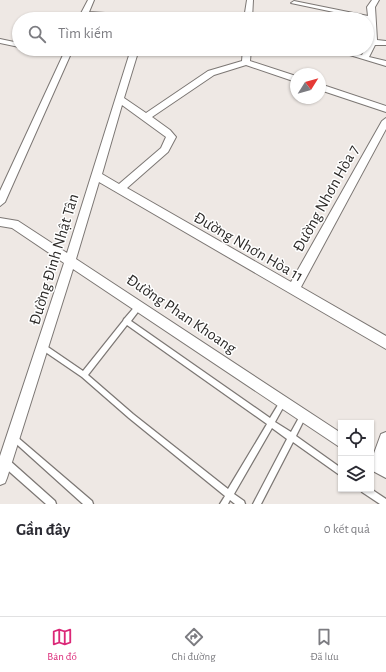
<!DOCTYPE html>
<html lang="vi">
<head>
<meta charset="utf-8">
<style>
  :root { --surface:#fff; --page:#f7f7f7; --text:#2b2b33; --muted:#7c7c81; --line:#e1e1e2; --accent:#db2777 }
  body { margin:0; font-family:"Alegreya Sans",sans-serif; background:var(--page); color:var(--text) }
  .controls { position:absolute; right:12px; bottom:12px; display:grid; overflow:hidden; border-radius:0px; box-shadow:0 1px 3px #0004 }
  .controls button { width:36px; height:36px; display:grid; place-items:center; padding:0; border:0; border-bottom:1px solid var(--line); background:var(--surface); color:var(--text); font:20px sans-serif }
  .compass { position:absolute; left:290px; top:68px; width:36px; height:36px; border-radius:50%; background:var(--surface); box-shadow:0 1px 3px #0004; rotate:53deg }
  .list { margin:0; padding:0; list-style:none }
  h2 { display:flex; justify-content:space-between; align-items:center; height:52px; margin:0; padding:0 16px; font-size:17px }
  h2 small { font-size:13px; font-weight:400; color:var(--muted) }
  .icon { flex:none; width:22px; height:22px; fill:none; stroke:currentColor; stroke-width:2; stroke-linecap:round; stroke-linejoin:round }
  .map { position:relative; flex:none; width:386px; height:504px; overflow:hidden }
  .search { position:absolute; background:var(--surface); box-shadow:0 1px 3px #0004; left:12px; right:12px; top:12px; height:44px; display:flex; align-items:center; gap:10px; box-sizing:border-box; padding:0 14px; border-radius:22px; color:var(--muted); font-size:15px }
  .sheet { height:112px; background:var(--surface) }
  nav { display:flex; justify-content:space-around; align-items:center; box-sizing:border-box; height:56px; border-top:1px solid var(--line); background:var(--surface); font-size:11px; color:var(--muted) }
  nav a { display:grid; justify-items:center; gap:2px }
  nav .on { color:var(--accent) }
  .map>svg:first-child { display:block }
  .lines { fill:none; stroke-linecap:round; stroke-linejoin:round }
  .service-casing { stroke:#7c7774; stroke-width:2.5 }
  .minor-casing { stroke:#7c7774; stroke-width:2 }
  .service { fill:#fff; fill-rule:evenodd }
  .minor { fill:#fff; fill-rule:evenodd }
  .labels { text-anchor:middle; stroke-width:3; stroke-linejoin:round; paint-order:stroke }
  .street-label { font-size:16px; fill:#2c2a28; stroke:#fff }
</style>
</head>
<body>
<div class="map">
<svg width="386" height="504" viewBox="0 0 386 504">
  <rect width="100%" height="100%" fill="#eee8e4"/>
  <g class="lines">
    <defs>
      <path id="service" d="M139 303 141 304 142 306 141 308 131 321 270 418 281 400 283 399 285 400 286 402 285 404 275 422 291 432 301 414 303 413 305 414 306 416 296 436 341 468V476L293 442 261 504H253L287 439 272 428 234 494 244 501 245 504H235L230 500 228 504H220L225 496 129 418 82 377 41 349 40 347 41 345 43 344 45 345 83 371 123 321 124 319 125 318 137 304ZM127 325 267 424 228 489 133 414 88 375Z
        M14 435 16 436 92 501 93 504H83L12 440 11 438 12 436Z
        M6 459 9 460 55 501 56 504H46L3 466 2 463 3 460Z
        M361 489H371L386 499V504H380L362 492Z"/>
      <path id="minor" d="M88 0H94L89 12 170 17 174 19 87 16 86 19H78Z
        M247 0H253L252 19H244Z
        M372 0H379L375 7 377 40 386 41V45H375L369 57 386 61V66L330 49H342L362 55 365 49H367L369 41 367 19 291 3 294 1 368 16 367 7Z
        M0 39 19 43V47L0 43Z
        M40 49H73L5 202 0 206V191L63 55Z
        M131 49H139L124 98 146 113 208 71 242 61 243 49H251L250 61 296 76V82L246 65 214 75 152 117 170 130 176 137 168 152 127 188 291 282 382 121 386 118V129L301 287 386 336V349L99 182 76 259 341 433V448L73 269 7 478 5 483 0 485V456L64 263 12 228 0 226V218L18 221 67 253ZM122 105 166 137 161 148 119 184 102 174Z
        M320 84 386 106V112L320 90Z
        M386 432V478L371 470V455L373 456 381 434Z"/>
    </defs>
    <use href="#service" class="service-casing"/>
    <use href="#minor" class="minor-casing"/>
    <use href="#service" class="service"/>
    <use href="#minor" class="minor"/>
  </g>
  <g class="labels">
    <g class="street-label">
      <text transform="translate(325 198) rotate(-61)" y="6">Đường Nhơn Hòa 7</text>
      <text transform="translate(249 246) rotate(30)" y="6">Đường Nhơn Hòa 11</text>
      <text transform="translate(53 259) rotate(-73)" y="6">Đường Đinh Nhật Tân</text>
      <text transform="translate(182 313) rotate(34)" y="6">Đường Phan Khoang</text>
    </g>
  </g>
</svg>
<div class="controls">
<button><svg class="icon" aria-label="locate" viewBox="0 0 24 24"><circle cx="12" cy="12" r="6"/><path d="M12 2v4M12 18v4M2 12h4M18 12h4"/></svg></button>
<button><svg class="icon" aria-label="layers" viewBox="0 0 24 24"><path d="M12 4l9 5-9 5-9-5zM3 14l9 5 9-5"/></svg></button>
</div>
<svg class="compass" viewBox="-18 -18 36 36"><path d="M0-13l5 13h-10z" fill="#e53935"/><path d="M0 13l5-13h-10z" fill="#7c7c81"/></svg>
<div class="search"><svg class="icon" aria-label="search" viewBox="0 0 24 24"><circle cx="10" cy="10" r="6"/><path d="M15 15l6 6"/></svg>Tìm kiếm</div>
</div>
<section class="sheet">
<h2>Gần đây<small>0 kết quả</small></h2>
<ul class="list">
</ul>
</section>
<nav>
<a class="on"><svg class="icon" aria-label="map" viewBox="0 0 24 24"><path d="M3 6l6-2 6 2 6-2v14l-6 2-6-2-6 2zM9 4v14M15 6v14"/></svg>Bản đồ</a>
<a><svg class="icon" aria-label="directions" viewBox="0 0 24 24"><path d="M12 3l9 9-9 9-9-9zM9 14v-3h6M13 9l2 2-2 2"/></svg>Chỉ đường</a>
<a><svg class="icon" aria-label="saved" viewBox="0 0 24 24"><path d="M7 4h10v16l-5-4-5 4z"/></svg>Đã lưu</a>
</nav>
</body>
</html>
